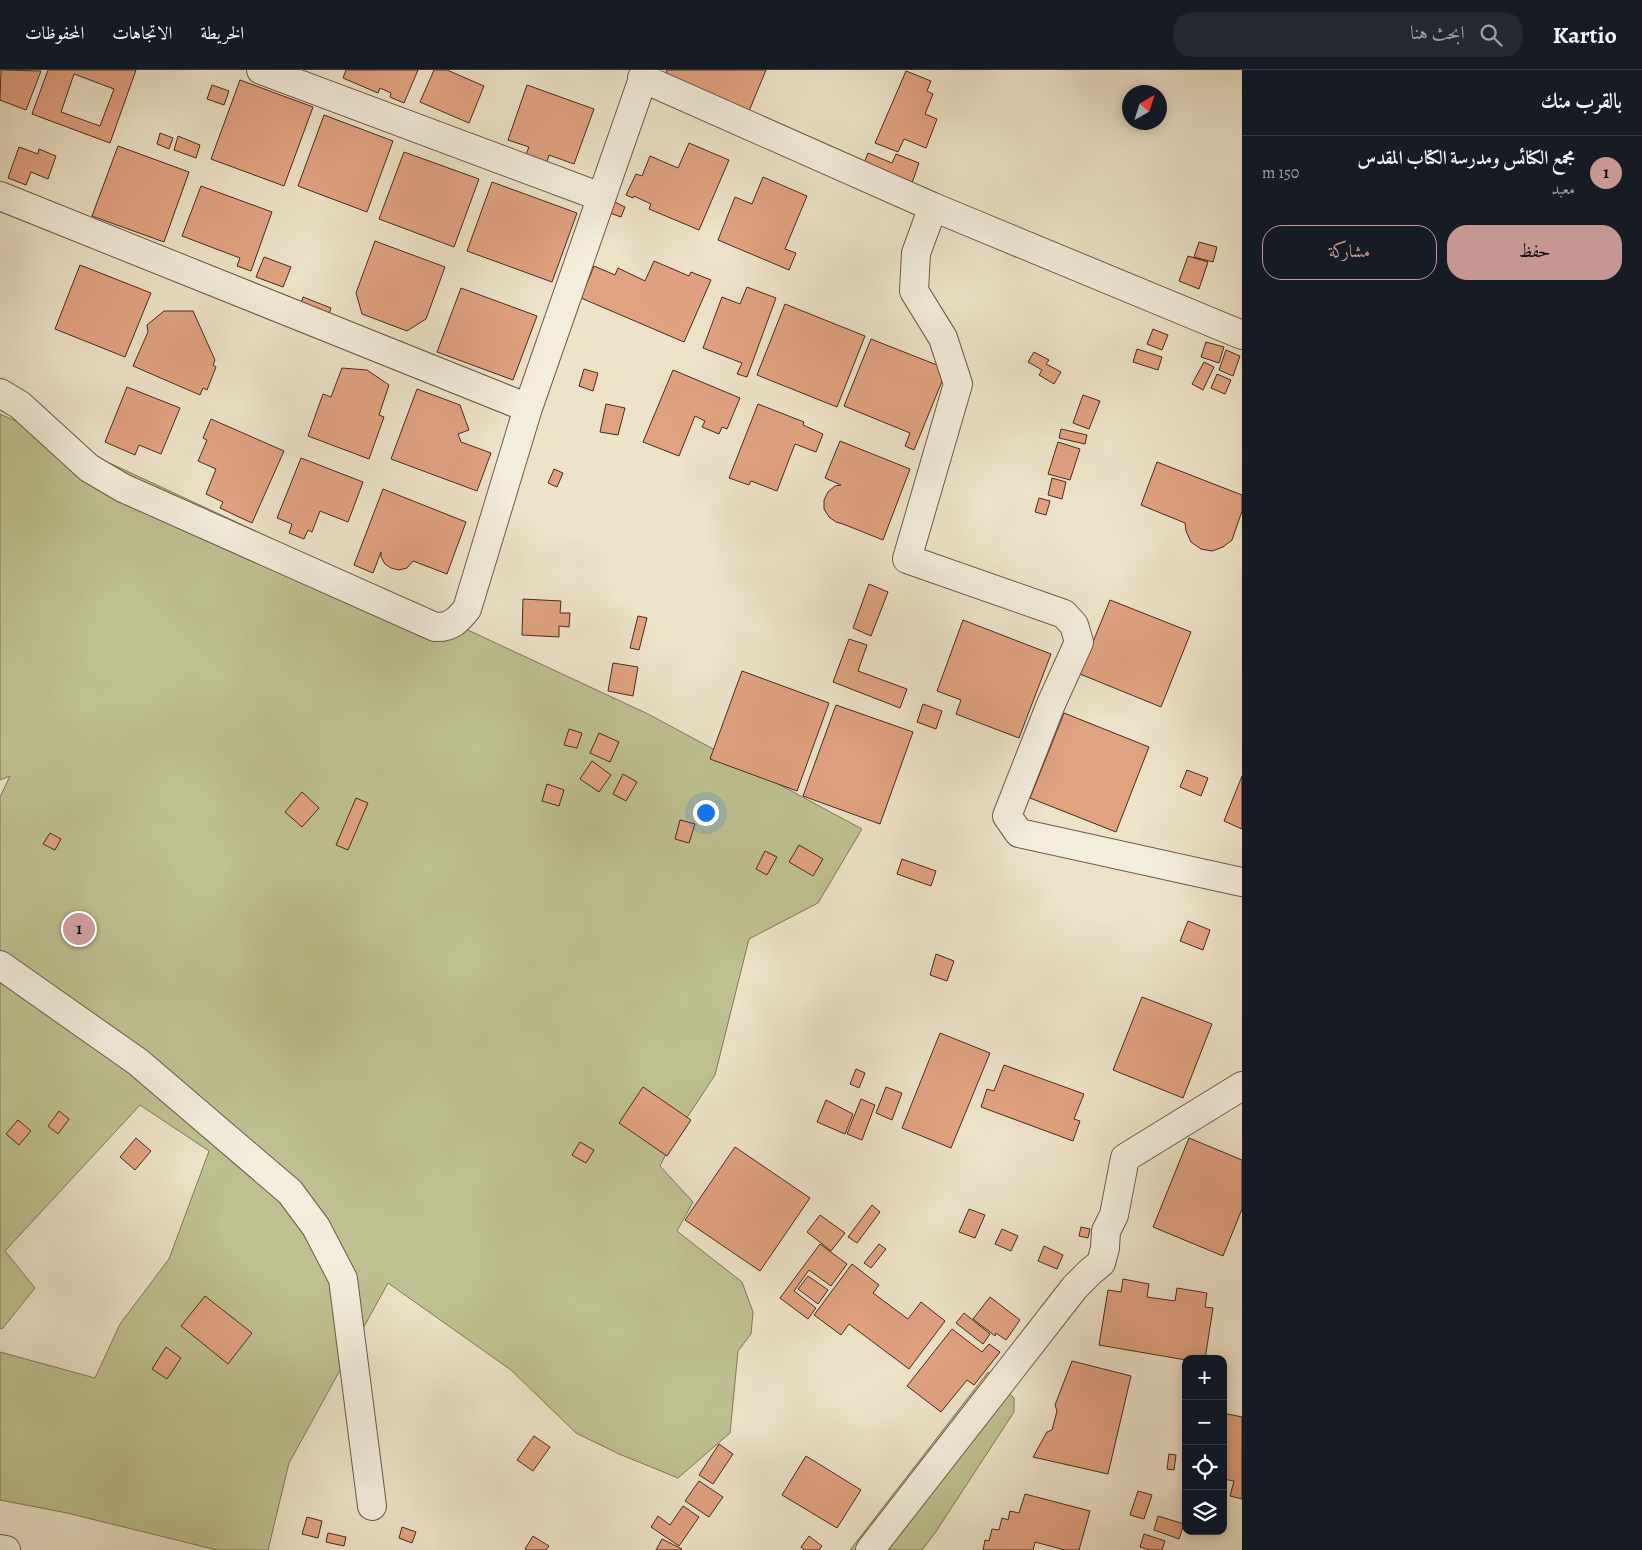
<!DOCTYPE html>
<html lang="ar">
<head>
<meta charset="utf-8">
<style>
  :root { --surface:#171b24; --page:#242831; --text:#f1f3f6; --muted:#9ea1a6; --line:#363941; --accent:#c59692 }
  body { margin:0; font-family:Alegreya,Amiri,serif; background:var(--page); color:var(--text); direction:rtl }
  .controls { position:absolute; right:15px; bottom:15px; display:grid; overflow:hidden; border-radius:10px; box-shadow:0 2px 12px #0003 }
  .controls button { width:45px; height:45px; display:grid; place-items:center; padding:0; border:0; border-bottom:1px solid var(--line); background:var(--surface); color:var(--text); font:25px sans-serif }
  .compass { position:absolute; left:1122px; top:15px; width:45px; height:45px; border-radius:50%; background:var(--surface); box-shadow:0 2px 12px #0003; rotate:39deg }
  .you { position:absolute; left:705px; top:742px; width:18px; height:18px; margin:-12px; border:4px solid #fff; border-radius:50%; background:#1a73e8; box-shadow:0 0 0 8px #1a73e833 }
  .badge { display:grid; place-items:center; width:32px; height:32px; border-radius:50%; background:var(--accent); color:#111; font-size:16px; font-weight:700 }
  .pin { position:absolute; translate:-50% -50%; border:2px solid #fff; box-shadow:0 1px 5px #0006 }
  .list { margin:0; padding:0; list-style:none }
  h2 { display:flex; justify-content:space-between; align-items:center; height:65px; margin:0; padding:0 20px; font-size:21px }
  h2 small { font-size:16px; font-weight:400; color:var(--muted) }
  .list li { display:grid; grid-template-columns:32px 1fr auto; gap:15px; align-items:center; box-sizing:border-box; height:75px; padding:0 20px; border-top:1px solid var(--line) }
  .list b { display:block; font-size:19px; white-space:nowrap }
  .list p { margin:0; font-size:16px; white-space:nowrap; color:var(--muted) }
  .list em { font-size:16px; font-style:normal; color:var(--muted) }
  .actions { display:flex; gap:10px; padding:15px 20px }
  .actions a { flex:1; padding:11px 0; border:1px solid var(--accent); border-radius:20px; text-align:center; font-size:18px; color:var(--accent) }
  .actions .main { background:var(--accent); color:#111 }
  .icon { flex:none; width:28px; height:28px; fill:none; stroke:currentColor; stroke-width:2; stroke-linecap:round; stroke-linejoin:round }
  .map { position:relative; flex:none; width:1242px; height:1480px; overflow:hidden; direction:ltr }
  header { display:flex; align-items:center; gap:30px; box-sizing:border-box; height:70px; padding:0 25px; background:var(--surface); border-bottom:1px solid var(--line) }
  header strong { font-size:24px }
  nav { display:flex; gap:28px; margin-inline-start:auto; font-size:18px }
  .search { width:350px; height:45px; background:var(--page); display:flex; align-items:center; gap:12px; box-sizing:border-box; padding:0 18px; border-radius:20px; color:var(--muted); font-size:19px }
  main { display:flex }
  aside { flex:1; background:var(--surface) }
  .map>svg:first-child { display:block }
  .green { fill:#bfc192; stroke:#837658 }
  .building { fill:#e1a281; stroke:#472a1e; fill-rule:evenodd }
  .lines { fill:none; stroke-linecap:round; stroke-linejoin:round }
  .street-casing { stroke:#705849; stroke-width:30 }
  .street { stroke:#f3eddc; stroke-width:28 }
</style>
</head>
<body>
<header>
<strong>Kartio</strong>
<div class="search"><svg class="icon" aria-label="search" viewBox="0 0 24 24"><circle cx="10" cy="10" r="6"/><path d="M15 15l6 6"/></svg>ابحث هنا</div>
<nav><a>الخريطة</a><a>الاتجاهات</a><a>المحفوظات</a></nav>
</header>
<main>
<aside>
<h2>بالقرب منك<small></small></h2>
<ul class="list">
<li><span class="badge">1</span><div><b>مجمع الكنائس ومدرسة الكتاب المقدس</b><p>معبد</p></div><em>150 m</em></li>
</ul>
<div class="actions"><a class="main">حفظ</a><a>مشاركة</a></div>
</aside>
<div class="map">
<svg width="1242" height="1480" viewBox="0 0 1242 1480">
  <rect width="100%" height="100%" fill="#ede3c9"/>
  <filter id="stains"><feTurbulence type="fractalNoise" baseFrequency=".004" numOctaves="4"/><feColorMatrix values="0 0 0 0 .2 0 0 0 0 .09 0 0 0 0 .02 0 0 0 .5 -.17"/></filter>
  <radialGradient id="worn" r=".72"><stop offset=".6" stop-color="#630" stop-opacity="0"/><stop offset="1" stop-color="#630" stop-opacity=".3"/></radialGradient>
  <path class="green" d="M0 344 116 396 648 644 862 759 818 833 749 869 715 1005 675 1066 660 1096 693 1132 677 1161 742 1212 753 1242 751 1264 738 1281 730 1363 678 1408 619 1384 576 1363 511 1300 388 1213 289 1393 268 1480H217L67 1443 0 1430V1282L95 1308 120 1254 169 1189 209 1081 140 1035 5 1181 35 1218 2 1259 0 1258V727L10 706 0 710Z
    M988 1302 1014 1328V1342L935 1463 922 1480H850Z"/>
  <path class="building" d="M1 0 41 1 26 40 0 30Z
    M48 0H136L110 73 32 44ZM74 4 114 19 100 56 61 42Z
    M346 0H418L404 33 390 27 391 23 380 18 378 23 343 8Z
    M434 0H447L484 16 469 53 420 32Z
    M667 0H766L749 41 665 5Z
    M906 1 931 11 927 21 933 24 925 44 937 49 926 78 904 69 898 82 875 73Z
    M240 10 313 37 284 116 211 89Z
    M212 15 229 21 224 35 207 29Z
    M527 15 594 39 574 94 549 85 547 92 526 84 529 77 508 70Z
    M324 45 393 71 367 142 298 116Z
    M160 63 173 68 169 79 157 74Z
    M178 66 200 75 196 88 174 80Z
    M689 73 729 90 699 160 649 139 651 134 634 126 633 128 626 125 636 104 642 106 650 86 678 98Z
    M118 76 189 102 164 172 92 146Z
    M19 77 38 84 39 79 56 86 48 109 31 102 26 115 8 108Z
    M404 82 479 109 454 177 379 149Z
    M868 83 892 93 896 84 919 93 911 116 862 98Z
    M763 107 807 126 785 179 796 183 789 200 718 170 735 127 752 134Z
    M492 112 577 143 552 212 467 181Z
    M201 116 272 142 251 201 237 196 240 188 182 166Z
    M615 132 625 137 621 147 610 143Z
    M375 171 445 197 426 249 407 261 362 244 356 223Z
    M1199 172 1217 177 1213 192 1194 187Z
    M1188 186 1208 192 1199 219 1179 211Z
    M264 187 291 197 283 217 256 207Z
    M654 191 689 206 691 202 711 210 684 272 581 228 594 196 615 205 618 198 645 211Z
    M80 195 151 223 125 287 55 259Z
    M747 217 776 228 747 307 737 304 742 293 703 278 722 227 740 234Z
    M461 218 537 246 513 310 437 282Z
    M303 227 331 238 327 250 299 239Z
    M785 234 865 266 837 337 757 305Z
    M164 241H193L215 290 213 295 216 297 207 320 203 318 200 325 133 296 148 262 147 255Z
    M1153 259 1168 265 1162 280 1147 274Z
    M871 269 947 299 914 380 905 376 910 363 844 336Z
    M1206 272 1224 277 1219 293 1201 287Z
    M1137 279 1162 287 1158 300 1133 292Z
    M1226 280 1240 286 1233 306 1219 300Z
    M1034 282 1049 290 1046 294 1061 302 1054 314 1039 305 1042 300 1028 292Z
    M1204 292 1214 297 1203 320 1192 314Z
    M342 298 367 300 389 315 379 345 384 347 369 389 308 366 323 324 331 327Z
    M584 299 598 303 593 321 579 316Z
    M673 300 740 328 727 359 722 357 719 364 702 357 705 351 695 346 679 386 643 372Z
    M1217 304 1231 310 1225 324 1211 318Z
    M127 317 180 338 161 384 139 375 135 385 105 372Z
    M417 319 460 335 469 360 458 364 461 372 491 383 477 421 391 389Z
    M1083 325 1100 331 1089 359 1073 353Z
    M606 334 625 338 618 365 600 362Z
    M758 334 804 352 803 355 823 364 816 382 795 374 777 421 751 411 749 415 729 408Z
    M211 349 284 381 252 453 220 438 223 432 206 424 216 399 198 391 207 370 203 368Z
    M1061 359 1087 365 1085 374 1059 368Z
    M840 371 910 399 883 470 843 454 836 452 829 447 824 439V430L828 422 835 416 841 415 825 408Z
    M1058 372 1080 379 1070 410 1048 404Z
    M301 388 363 412 348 452 320 441 312 462 308 460 304 469 289 463 292 454 277 448Z
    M1157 392 1242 425V441L1232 470 1223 477 1212 481 1201 479 1191 472 1186 461 1185 453 1141 435Z
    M554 399 563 403 557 417 548 413Z
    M1052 408 1066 412 1062 429 1048 425Z
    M383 419 466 452 447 504 413 491 407 498 399 500 391 498 385 494 381 487V482L373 503 354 495Z
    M1039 428 1050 431 1046 445 1035 442Z
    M869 514 888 522 871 566 853 558Z
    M523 529 561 531 560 543H570L569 557 559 556V567L522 565Z
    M1110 530 1191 562 1161 637 1080 604Z
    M638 546 647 548 639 580 630 578Z
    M963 550 1051 584 1019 668 956 644 961 630 937 621Z
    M849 569 867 575 858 601 907 619 900 638 833 612Z
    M613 593 638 597 633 626 608 621Z
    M742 601 829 633 797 721 710 689Z
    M923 634 942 641 936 659 917 652Z
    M836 635 913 662 880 754 803 726Z
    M1064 643 1149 677 1116 762 1030 728Z
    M569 659 582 663 577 678 564 675Z
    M599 663 619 672 610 692 590 683Z
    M592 691 611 705 599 722 580 709Z
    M1187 700 1208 708 1201 726 1180 717Z
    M623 704 637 712 626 731 613 724Z
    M1242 706V759L1224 751Z
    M547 714 564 720 559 736 542 731Z
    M302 722 319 738 302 757 285 742Z
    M356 728 368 733 348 780 336 775Z
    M680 750 695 754 689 773 675 769Z
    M50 763 61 769 55 780 43 774Z
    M799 775 823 789 813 806 789 792Z
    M765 781 777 787 767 805 756 799Z
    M902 789 936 801 931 816 897 804Z
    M1188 851 1210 860 1203 880 1180 871Z
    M936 884 954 891 947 911 930 905Z
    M1142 927 1212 954 1183 1028 1113 1000Z
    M940 963 990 983 951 1078 902 1058Z
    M1004 995 1084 1024 1074 1049 1080 1051 1073 1071 981 1037 987 1019 994 1021Z
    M856 999 865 1003 859 1018 850 1014Z
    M643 1017 691 1050 667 1086 619 1053Z
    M886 1017 902 1023 892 1050 876 1043Z
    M861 1029 875 1035 862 1070 847 1064Z
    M826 1030 853 1044 845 1064 817 1052Z
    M59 1041 69 1049 58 1064 48 1056Z
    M18 1050 31 1061 19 1075 6 1064Z
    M136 1068 151 1081 135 1100 120 1087Z
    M1189 1068 1242 1090V1139L1223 1186 1153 1157Z
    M580 1072 594 1080 586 1093 572 1085Z
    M735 1077 810 1128 760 1201 685 1150Z
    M872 1135 880 1142 857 1173 848 1167Z
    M969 1139 985 1145 975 1168 959 1162Z
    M820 1145 845 1163 831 1181 807 1162Z
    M1081 1157 1090 1159 1088 1168 1079 1166Z
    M1002 1159 1018 1166 1011 1181 995 1174Z
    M820 1174 847 1194 831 1216 809 1200 794 1221 816 1238 808 1249 780 1228Z
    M879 1174 886 1179 871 1198 864 1193Z
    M1044 1176 1063 1185 1057 1199 1038 1191Z
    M852 1194 879 1215 873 1223 908 1249 921 1232 945 1251 909 1299 849 1254 841 1265 814 1245Z
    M808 1206 828 1220 818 1234 798 1219Z
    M1123 1209 1149 1214 1147 1227 1175 1231 1177 1218 1207 1223 1205 1237 1213 1238 1205 1289 1186 1290 1099 1275 1108 1220 1121 1222Z
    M205 1226 252 1263 228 1294 181 1256Z
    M990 1227 1020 1250 1006 1270 996 1263 995 1266 973 1249Z
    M964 1243 990 1264 983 1274 956 1253Z
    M952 1259 982 1282 989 1274 1000 1282 974 1315 967 1310 941 1342 907 1316Z
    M166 1277 181 1288 167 1309 152 1299Z
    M1072 1291 1131 1306 1108 1404 1033 1387 1047 1362 1052 1360 1057 1341 1055 1335Z
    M1223 1343 1242 1347V1429L1230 1426 1234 1411 1223 1409Z
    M534 1366 550 1377 533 1401 517 1390Z
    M719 1374 733 1384 713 1414 699 1405Z
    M1169 1384 1176 1385 1174 1400 1167 1399Z
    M806 1386 861 1420 837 1458 782 1425Z
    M699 1411 723 1427 709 1447 685 1431Z
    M1138 1421 1152 1425 1144 1449 1130 1445Z
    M1025 1424 1090 1441 1079 1480H1065L1035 1472 1033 1480H983L985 1470 989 1471 992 1459 999 1460 1002 1448 1008 1450 1010 1441 1019 1443Z
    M683 1436 699 1447 679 1476 651 1457 658 1446 670 1455Z
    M1158 1446 1184 1454 1179 1469 1154 1460Z
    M307 1447 322 1451 318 1468 302 1464Z
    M402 1457 416 1462 412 1473 399 1468Z
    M328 1463 346 1467 344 1476 326 1472Z
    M1144 1464 1165 1471 1162 1480H1150L1140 1477Z
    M533 1466 549 1476 546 1480H528L525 1479Z
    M809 1466 822 1476 819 1480H804L801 1477Z
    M662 1469 682 1479 681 1480H656Z"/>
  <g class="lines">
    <defs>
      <path id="street" d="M261 0 601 127
        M642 8 933 137 1242 265
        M0 126 528 338
        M933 137 916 183 914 221 943 268 958 314 907 489 1064 544 1074 555 1079 572 1051 634 1007 746 1019 763 1242 812
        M0 323 20 335 89 398 123 418 435 557C451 558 458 550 467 539L528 338 646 0
        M0 895 138 992 290 1122 316 1157 343 1209 372 1436
        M0 1479 6 1480
        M870 1480 1075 1217 1090 1202 1101 1193 1105 1178 1106 1161 1114 1145 1125 1088 1242 1016"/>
    </defs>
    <use href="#street" class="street-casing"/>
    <use href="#street" class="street"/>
  </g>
  <rect width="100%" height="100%" filter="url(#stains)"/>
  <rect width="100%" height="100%" fill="url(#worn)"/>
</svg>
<div class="controls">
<button>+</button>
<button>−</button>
<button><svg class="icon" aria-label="locate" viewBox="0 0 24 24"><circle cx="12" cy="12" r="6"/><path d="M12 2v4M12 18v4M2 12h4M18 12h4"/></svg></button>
<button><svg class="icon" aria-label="layers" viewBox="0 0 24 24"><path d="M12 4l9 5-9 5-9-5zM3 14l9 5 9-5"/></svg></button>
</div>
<svg class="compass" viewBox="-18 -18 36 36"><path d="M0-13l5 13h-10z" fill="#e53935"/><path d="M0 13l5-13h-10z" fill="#9ea1a6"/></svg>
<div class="you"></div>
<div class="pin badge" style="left:79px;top:859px">1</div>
</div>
</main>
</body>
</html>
